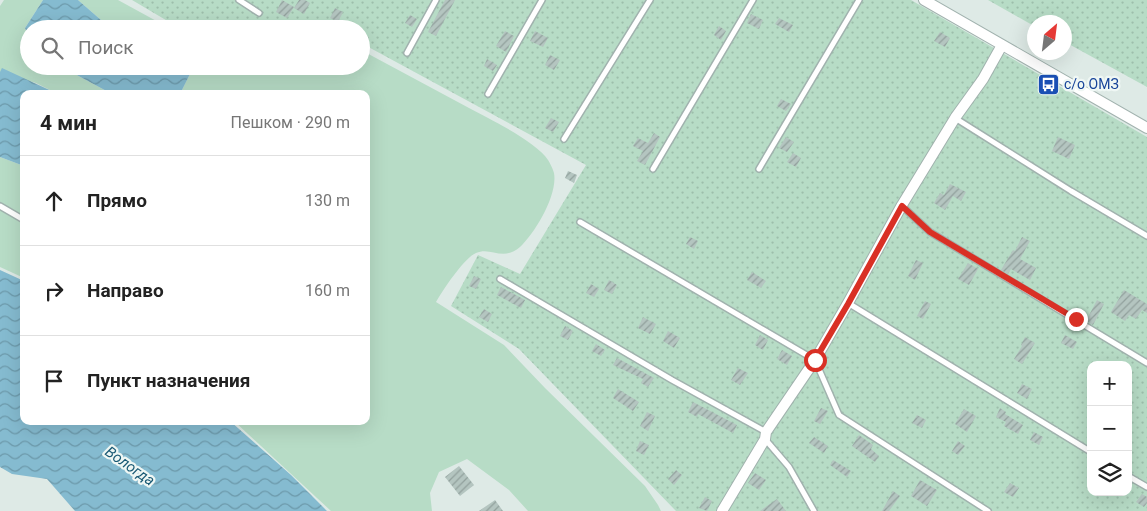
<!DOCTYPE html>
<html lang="ru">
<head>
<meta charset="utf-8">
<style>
  :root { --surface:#fff; --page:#f2f2f2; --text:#222; --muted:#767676; --line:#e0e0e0 }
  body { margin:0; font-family:Roboto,sans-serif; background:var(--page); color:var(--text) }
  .controls { position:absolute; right:15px; bottom:15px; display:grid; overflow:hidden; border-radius:10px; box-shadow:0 5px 20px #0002 }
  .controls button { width:45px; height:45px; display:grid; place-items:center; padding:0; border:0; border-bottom:1px solid var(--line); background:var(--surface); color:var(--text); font:25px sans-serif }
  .compass { position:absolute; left:1027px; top:15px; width:45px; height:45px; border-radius:50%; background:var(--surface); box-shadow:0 5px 20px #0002; rotate:28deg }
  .stop { position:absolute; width:15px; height:15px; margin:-11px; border:4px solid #d93025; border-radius:50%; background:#fff }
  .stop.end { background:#d93025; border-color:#fff; box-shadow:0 1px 5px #0008 }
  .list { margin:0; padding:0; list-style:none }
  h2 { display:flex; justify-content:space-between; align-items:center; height:65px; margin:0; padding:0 20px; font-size:21px }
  h2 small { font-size:16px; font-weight:400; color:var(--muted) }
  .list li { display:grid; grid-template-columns:32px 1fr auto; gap:15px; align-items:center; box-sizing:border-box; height:90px; padding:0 20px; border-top:1px solid var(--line) }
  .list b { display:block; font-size:19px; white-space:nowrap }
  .list em { font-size:16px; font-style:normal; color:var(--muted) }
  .icon { flex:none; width:28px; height:28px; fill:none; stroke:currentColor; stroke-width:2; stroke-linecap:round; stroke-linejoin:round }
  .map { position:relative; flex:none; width:1147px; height:511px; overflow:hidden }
  .search { position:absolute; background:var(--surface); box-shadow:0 5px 20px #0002; left:20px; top:20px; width:350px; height:55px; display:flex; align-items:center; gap:12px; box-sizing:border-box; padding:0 18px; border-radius:28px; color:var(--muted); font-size:19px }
  .panel { position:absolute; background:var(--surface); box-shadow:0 5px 20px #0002; left:20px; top:90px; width:350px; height:335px; border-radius:10px }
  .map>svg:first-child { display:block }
  .green { fill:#b7dcc6 }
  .garden { fill:url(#garden-dots); fill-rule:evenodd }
  .water { fill:url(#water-waves) }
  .building { fill:url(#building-hatch) }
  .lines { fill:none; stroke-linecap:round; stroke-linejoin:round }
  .lane-casing { stroke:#a1b2ae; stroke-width:8 }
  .street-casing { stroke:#a1b2ae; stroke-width:12 }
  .lane { stroke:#fff; stroke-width:5 }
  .street { stroke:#fff; stroke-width:10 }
  .route { stroke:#d93025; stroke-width:6 }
  .labels { text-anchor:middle; stroke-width:4.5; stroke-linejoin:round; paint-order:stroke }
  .transit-label { font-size:14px; fill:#164399; stroke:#eff7f4; text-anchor:start }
  .water-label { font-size:15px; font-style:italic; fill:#1a5a75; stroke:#eff7f4 }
</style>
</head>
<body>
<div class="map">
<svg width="1147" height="511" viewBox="0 0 1147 511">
  <defs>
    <pattern id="garden-dots" width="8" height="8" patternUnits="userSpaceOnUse" patternTransform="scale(1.25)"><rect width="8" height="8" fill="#b7dcc6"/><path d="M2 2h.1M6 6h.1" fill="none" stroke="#9dbeab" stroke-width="1.8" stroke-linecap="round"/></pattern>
    <pattern id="water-waves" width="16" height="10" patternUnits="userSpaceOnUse" patternTransform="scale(1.25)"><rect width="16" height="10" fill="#85bbd0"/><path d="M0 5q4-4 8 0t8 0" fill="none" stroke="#6c99aa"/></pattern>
    <pattern id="building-hatch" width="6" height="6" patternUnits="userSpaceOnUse" patternTransform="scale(1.25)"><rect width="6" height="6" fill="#b4c5c0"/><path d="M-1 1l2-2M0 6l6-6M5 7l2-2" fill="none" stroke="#92a19d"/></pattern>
  </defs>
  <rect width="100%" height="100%" fill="#deeae6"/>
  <path class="green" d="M4 0H43L25 28 29 37V66H60L112 94H58L36 83 0 72V6Z
    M78 0H118L171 29H144L101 20Z
    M361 50C397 69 433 89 469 108 488 118 537 142 548 160 550 163 553 169 554 173 558 195 535 233 520 247 502 262 491 246 476 253 464 258 443 290 436 302L504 345 545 388 645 486 658 505 661 511H528L509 490 467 459 439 472 430 493 432 511H331L234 421H366V94H180L194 66H361Z
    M0 157 24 166V278L0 267Z"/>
  <path class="garden" d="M132 0H911L1147 137V511H676L519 349 451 306 478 255 520 274 586 165 361 43V29H336L321 21 313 29H181ZM1091 365H1128V492H1091Z
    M988 0H1147V87L1065 42 1064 22H1034V26Z"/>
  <path class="water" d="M43 0H78L101 20 144 29H29V37L25 28Z
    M60 66H194L180 94H112Z
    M2 68 58 94H24V166L0 157V72Z
    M0 270 24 281V421H230L291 475 327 511H75L47 479 12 474 0 467Z"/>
  <path class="building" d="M282 0 294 7 287 18 276 12Z
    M299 0H305L310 3 304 14 294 8Z
    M445 0H455L436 36 428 32Z
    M335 8 343 12 338 22 330 18Z
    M751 14 763 20 759 29 747 23Z
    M410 15 417 19 412 27 405 23Z
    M779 18 793 25 789 32 775 24Z
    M719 26 726 31 721 40 714 35Z
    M505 31 514 36 506 52 496 46Z
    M535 31 548 38 543 47 530 41Z
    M940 32 950 38 945 47 934 41Z
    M550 55 560 60 554 70 545 65Z
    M487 59 497 65 493 71 484 66Z
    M781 99 791 104 786 111 777 106Z
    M551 118 559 122 553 132 545 128Z
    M654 133 660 137 645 165 637 161 643 151 633 146 638 138 648 143Z
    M786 137 794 142 787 152 779 148Z
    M1058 137 1075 145 1069 159 1052 151Z
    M793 153 801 158 796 167 787 162Z
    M568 171 577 175 574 183 565 178Z
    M950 184 966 192 961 201 953 196 945 210 934 203 940 193 944 195Z
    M690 237 698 241 694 249 686 244Z
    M1022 237 1030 241 1020 259 1036 268 1030 280 1011 269 1008 274 1001 270 1013 250 1015 251Z
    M916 260 923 263 915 280 908 276Z
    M968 263 978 269 969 285 958 279Z
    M752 272 766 281 761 288 747 280Z
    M474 276 481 279 476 289 469 286Z
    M609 280 617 285 612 294 604 290Z
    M591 284 599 289 594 297 586 293Z
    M501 287 525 300 521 308 497 295Z
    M1124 290 1147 304V313L1142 310 1136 319 1129 315 1125 321 1111 312Z
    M1097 300 1104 304 1093 325 1086 321Z
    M925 301 931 304 923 319 917 316Z
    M484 309 492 314 488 322 479 317Z
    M643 317 656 324 650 334 638 328Z
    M565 326 573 331 568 340 560 336Z
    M668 331 680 338 674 348 663 341Z
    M760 335 768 340 763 350 755 345Z
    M1065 335 1077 342 1073 349 1061 343Z
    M1025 337 1035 343 1022 364 1014 359 1022 346 1021 345Z
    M596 344 605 350 601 356 592 351Z
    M782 350 792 356 787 365 777 359Z
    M617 358 654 378 648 387 641 383 643 379 613 365Z
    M738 368 748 373 740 385 731 380Z
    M1022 384 1032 389 1027 399 1017 393Z
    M618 389 639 402 633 411 613 398Z
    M693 402 737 425 733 433 698 414 697 417 688 412Z
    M821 408 828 411 820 424 814 421Z
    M1000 408 1006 412 1005 414 1023 425 1018 434 1004 426 1006 422 996 417Z
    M964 409 976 416 967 432 955 424Z
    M647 412 655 416 648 431 640 426Z
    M917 415 926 420 922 428 912 423Z
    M1034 432 1043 437 1039 445 1030 440Z
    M859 435 873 445 871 449 879 456 875 462 852 446Z
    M814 437 828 446 824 453 809 443Z
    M640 441 649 445 644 455 636 451Z
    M958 441 965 446 958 455 952 451Z
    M833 460 851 471 847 477 830 465Z
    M459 466 474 485 460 496 445 477Z
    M676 470 682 475 674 485 668 479Z
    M755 473 766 480 759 490 748 483Z
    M920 480 937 490 927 506 911 496Z
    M1010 483 1019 488 1013 497 1004 492Z
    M893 491 900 496 889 511H882Z
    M1142 494 1147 497V503L1144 507 1136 502Z
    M705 497 712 501 707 511 699 508Z
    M777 499 786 511H760Z
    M495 500 503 511H479Z"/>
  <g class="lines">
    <defs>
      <path id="lane" d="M239 0 259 13
        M407 53 436 0
        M488 94 542 0
        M955 118 1071 191 1147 236
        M564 139 650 0
        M653 169 753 0
        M759 169 859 0
        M0 206 24 220
        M902 206 930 232 1147 363
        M580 222 815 360 839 415 988 511
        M500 279 672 380 766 432
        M848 303 1091 452
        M765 439 789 467 814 511
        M1128 476 1147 487"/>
      <path id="street" d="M924 0 1147 128
        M722 511 765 439 766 432 815 360 848 303 902 205 955 118 983 79 1002 45"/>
    </defs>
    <use href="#lane" class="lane-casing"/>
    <use href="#street" class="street-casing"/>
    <use href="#lane" class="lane"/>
    <use href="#street" class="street"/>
  </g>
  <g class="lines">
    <path class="route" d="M815 360 848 304 902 206 930 232 1076 319"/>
  </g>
  <defs>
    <symbol id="bus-square" viewBox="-11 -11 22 22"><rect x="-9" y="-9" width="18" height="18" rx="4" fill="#1a4fb4" stroke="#eff7f4"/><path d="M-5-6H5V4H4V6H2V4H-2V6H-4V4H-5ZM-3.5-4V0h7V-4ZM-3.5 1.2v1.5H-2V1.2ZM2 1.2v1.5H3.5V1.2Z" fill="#fff"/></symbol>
  </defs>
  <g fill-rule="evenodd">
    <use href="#bus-square" x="1036" y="72" width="25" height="25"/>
  </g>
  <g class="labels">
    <g class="transit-label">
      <text x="1064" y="89">с/о ОМЗ</text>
    </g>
    <g class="water-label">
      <text transform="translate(130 466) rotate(35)" y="5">Вологда</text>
    </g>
  </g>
</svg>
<div class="controls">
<button>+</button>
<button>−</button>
<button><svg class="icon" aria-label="layers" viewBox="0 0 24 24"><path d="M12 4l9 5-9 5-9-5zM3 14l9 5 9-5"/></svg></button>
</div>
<svg class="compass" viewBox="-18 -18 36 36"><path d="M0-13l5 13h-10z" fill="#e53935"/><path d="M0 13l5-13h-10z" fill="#767676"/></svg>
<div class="stop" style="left:815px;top:360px"></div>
<div class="stop end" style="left:1076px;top:319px"></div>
<div class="search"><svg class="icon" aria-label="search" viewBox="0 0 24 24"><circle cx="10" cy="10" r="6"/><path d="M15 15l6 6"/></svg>Поиск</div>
<section class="panel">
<h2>4 мин<small>Пешком · 290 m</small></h2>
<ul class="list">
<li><svg class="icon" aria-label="ahead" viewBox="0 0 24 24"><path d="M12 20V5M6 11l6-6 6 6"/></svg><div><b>Прямо</b></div><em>130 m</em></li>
<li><svg class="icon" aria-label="right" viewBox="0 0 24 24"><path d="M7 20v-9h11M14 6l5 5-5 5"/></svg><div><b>Направо</b></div><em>160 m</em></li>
<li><svg class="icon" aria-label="arrive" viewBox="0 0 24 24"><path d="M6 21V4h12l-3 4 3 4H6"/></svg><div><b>Пункт назначения</b></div></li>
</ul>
</section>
</div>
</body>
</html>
